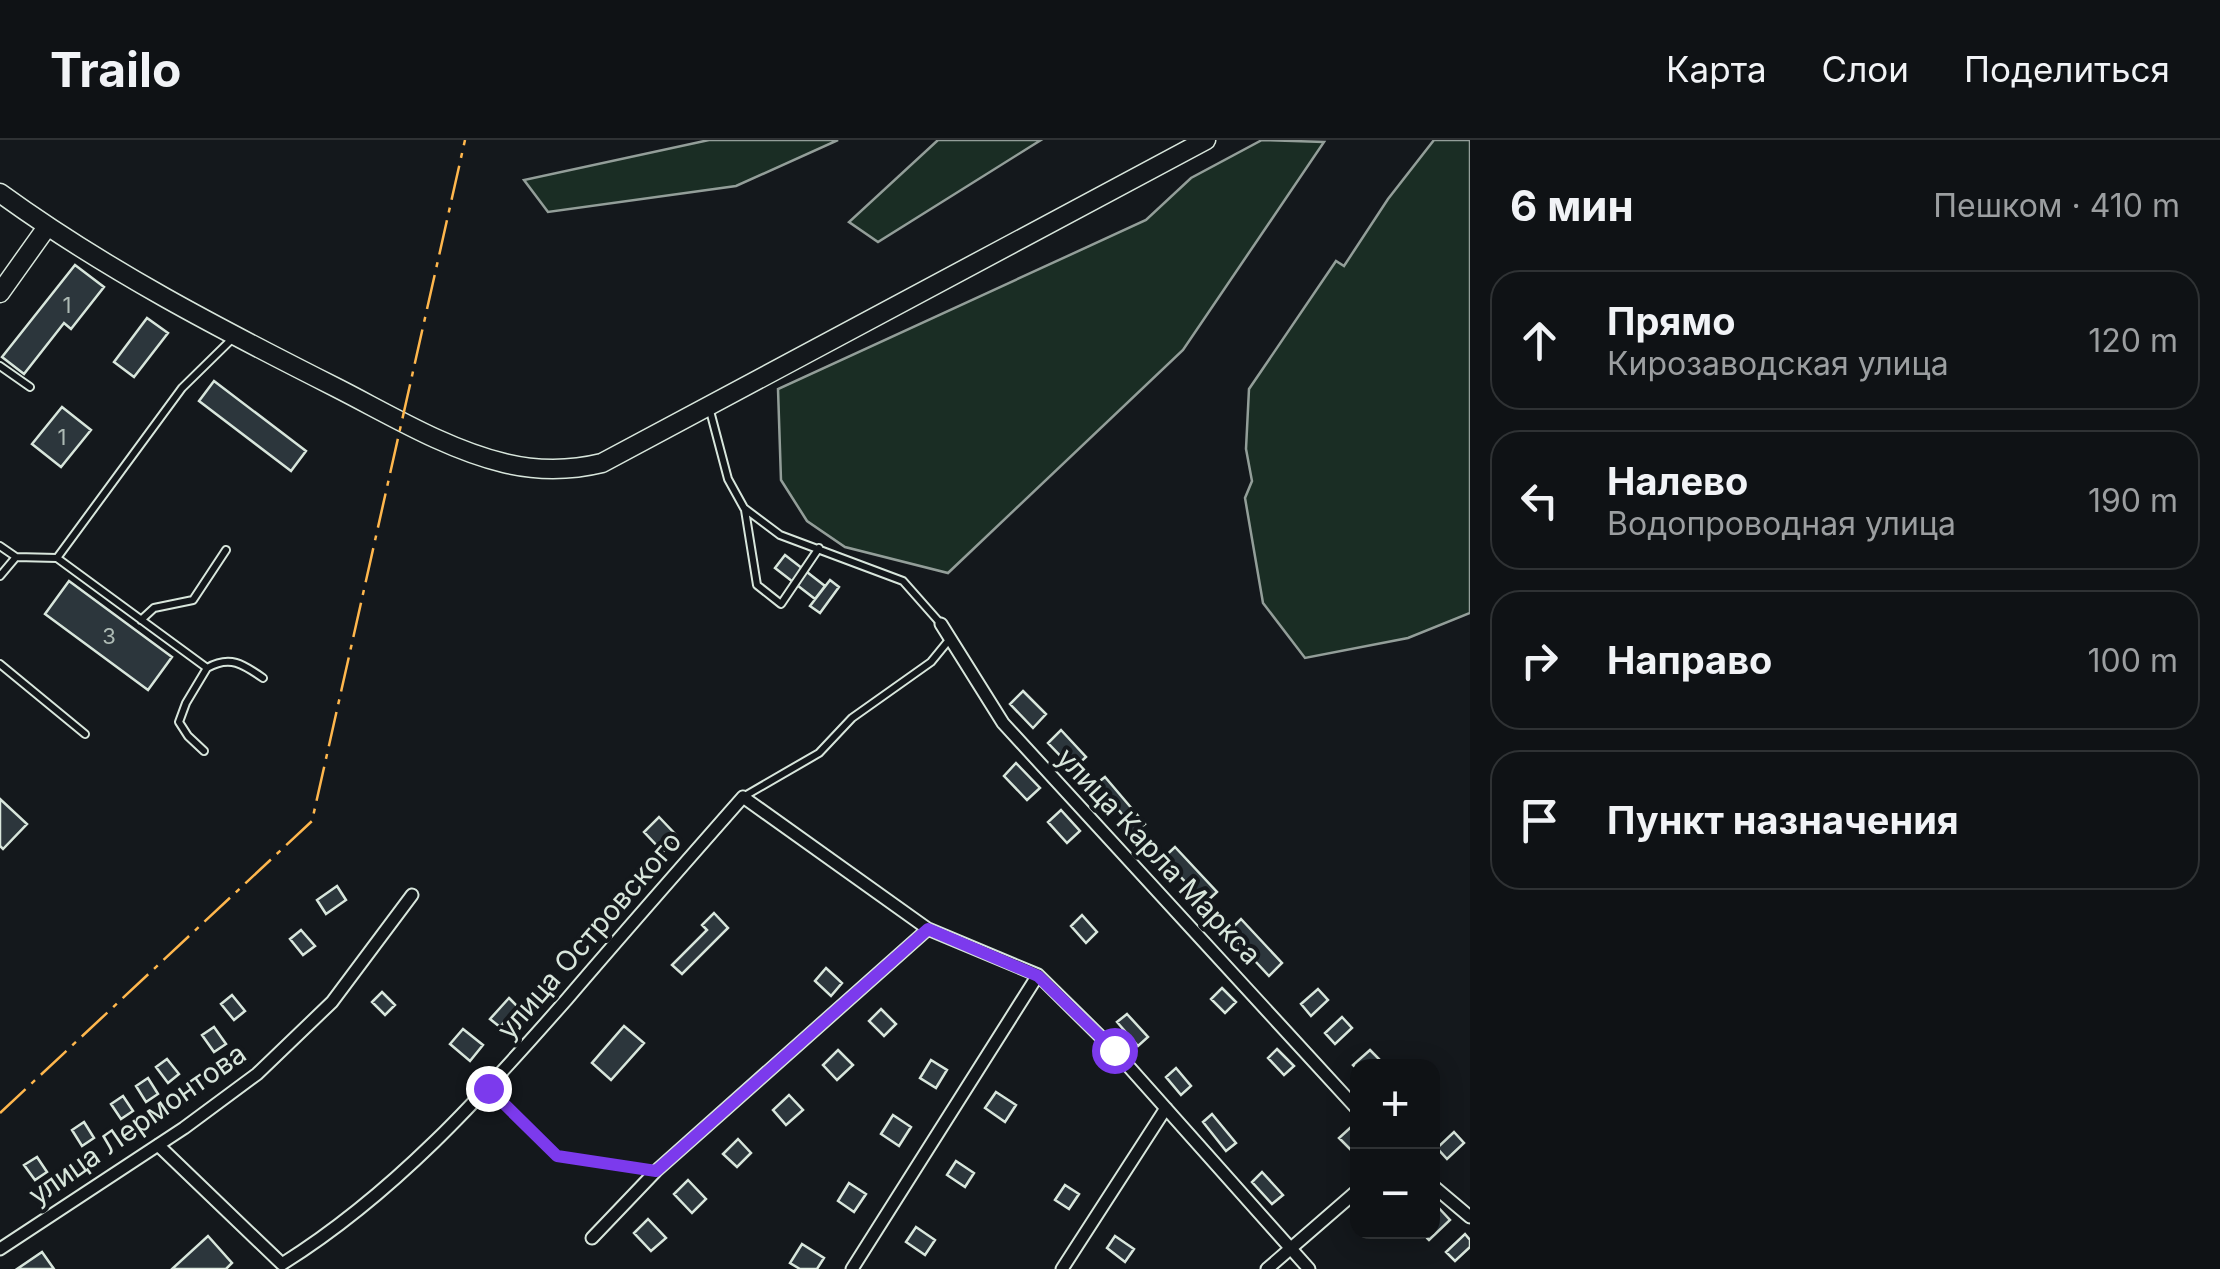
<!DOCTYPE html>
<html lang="ru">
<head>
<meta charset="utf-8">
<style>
  :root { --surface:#0f1215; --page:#1d2022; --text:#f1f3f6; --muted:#9b9ea0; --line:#2f3234 }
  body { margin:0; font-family:Inter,sans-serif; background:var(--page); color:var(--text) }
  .controls { position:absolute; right:30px; bottom:30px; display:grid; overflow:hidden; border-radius:20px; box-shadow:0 5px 25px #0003 }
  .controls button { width:90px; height:90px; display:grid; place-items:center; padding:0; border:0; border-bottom:2px solid var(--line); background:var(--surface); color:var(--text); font:50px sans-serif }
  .stop { position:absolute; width:30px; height:30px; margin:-22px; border:8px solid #7c3aed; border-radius:50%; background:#fff }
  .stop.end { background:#7c3aed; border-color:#fff; box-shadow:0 2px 10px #0008 }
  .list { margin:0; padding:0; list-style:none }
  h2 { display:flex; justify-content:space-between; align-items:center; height:130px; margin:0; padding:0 40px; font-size:42px }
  h2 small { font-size:32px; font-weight:400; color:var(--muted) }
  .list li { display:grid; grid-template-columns:65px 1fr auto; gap:30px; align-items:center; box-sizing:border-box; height:140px; margin:0 20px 20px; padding:0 20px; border:2px solid var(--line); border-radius:30px }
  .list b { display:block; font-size:38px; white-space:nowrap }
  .list p { margin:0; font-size:32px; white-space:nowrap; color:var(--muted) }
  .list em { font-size:32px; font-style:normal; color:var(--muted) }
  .icon { flex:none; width:55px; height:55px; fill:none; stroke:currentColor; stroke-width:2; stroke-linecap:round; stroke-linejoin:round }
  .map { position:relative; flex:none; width:1470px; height:1129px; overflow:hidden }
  header { display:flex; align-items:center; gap:60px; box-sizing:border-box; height:140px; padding:0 50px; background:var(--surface); border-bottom:2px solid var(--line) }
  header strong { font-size:48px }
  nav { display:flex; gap:55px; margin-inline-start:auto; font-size:35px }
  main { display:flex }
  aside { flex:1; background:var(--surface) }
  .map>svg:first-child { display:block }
  .green { fill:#1a2d24; stroke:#939e99; stroke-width:2.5 }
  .building { fill:#2c363c; stroke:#d8e6dc; stroke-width:2.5 }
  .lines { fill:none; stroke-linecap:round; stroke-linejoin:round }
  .lane-casing { stroke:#d8e6dc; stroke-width:10 }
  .street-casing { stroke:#d8e6dc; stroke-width:15 }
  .secondary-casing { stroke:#d8e6dc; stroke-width:21 }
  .lane { stroke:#14181c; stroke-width:6 }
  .street { stroke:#14181c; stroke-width:11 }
  .secondary { stroke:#14181c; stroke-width:18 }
  .power { stroke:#ffb74d; stroke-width:2.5; stroke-dasharray:35 8 5 8; stroke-linecap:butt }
  .route { stroke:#7c3aed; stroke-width:12 }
  .labels { text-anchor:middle; stroke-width:8; stroke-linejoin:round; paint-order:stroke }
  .number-label { font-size:22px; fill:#adbab4 }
  .street-label { font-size:28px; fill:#d8e6dc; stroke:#14181c }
</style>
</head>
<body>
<header>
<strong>Trailo</strong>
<nav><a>Карта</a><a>Слои</a><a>Поделиться</a></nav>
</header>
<main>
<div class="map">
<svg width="1470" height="1129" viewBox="0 0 1470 1129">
  <rect width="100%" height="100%" fill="#14181c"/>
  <path class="green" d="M709 0H838L736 46 548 72 524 40Z
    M938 0H1041L878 102 849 82Z
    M1262 0 1324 2 1183 210 948 433 845 407 807 381 781 340 778 249 1146 80 1191 38Z
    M1434 0H1470V473L1408 498 1305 518 1263 463 1245 358 1252 341 1246 309 1249 249 1336 121 1344 126 1388 59Z"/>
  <path class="building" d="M75 125 104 147 71 189 64 183 24 234 2 217Z
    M147 178 168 193 134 237 114 222Z
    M214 241 306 311 291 331 199 261Z
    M62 267 91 290 61 327 32 304Z
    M785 415 825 446 815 459 775 428Z
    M830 440 839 447 820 473 810 466Z
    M69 441 172 517 148 550 45 474Z
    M1023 551 1046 574 1033 588 1010 564Z
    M1061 590 1086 617 1073 629 1048 603Z
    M1016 623 1040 648 1027 660 1004 636Z
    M1105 637 1145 684 1133 694 1123 682 1126 679 1107 656 1103 659 1092 647Z
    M0 659 27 684 3 709 0 706Z
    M1061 670 1080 691 1067 703 1048 682Z
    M659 677 678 697 663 712 644 692Z
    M1175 707 1217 752 1202 766 1191 755 1195 752 1173 729 1170 732 1160 721Z
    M337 746 346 760 326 774 317 760Z
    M714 773 728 788 682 834 672 825 707 790 702 785Z
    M1082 775 1097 792 1086 803 1071 786Z
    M1241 779 1282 823 1269 836 1228 792Z
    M301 790 315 806 303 815 290 799Z
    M826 828 842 843 831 856 815 841Z
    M1222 848 1236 862 1225 873 1211 859Z
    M1318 849 1328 860 1311 876 1301 864Z
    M382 852 395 865 385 875 372 862Z
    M232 855 245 871 234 880 221 864Z
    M509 858 518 867 500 887 490 879Z
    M881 869 896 884 884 896 869 881Z
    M1127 874 1148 897 1138 906 1117 882Z
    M1342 877 1352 888 1335 904 1325 893Z
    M624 886 644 903 611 940 592 923Z
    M214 887 226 904 214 912 202 895Z
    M463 889 483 905 470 921 450 904Z
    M1277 909 1294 926 1284 935 1268 918Z
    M838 910 853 925 837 940 823 925Z
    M1370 910 1381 921 1374 926H1358V930L1353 925Z
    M167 919 179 934 168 943 156 927Z
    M931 920 947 930 936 948 920 938Z
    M1176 928 1191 946 1181 955 1166 937Z
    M148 938 158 954 146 962 136 946Z
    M996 952 1016 965 1005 982 985 968Z
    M789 955 803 970 786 985 773 970Z
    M123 956 133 971 121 979 111 964Z
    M1212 974 1236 1003 1226 1011 1203 982Z
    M893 975 911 987 899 1006 881 994Z
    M84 982 94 998 82 1006 72 990Z
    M1350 988 1358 996 1357 1016 1339 998Z
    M1454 992 1464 1003 1447 1019 1437 1008Z
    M738 999 751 1013 737 1027 723 1014Z
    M37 1017 47 1032 35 1040 24 1025Z
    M956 1021 974 1033 965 1047 947 1035Z
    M1262 1032 1283 1055 1272 1064 1252 1042Z
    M688 1040 706 1059 692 1073 674 1054Z
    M849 1043 866 1054 854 1072 838 1061Z
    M1065 1045 1079 1054 1069 1069 1055 1060Z
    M1437 1066 1450 1080 1429 1100 1421 1092H1432V1071Z
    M648 1079 666 1098 651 1111 634 1093Z
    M916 1087 935 1100 925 1115 906 1102Z
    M1465 1094 1470 1100V1107L1455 1121 1446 1112Z
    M208 1096 232 1123 226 1129H172Z
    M1115 1096 1134 1109 1125 1122 1107 1108Z
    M802 1104 824 1118 817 1129H800L790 1123Z
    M42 1112 54 1129H17Z"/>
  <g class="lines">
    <defs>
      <path id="lane" d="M0 226 30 247
        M709 267 728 339 744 368 780 395 903 441 941 484
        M745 370 757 445 781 464 819 408
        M0 406 16 417
        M57 418 182 248 234 197
        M0 436 16 417 57 418 207 528C230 515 243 524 263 538
        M141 480 154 468 193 460 226 410
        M0 524 85 594
        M204 611 188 596 179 582 186 563 207 528
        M743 657 819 613 852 578 931 522 949 500
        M489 948 557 1016 655 1031"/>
      <path id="street" d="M941 484 1003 583 1358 970
        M158 1005 282 1124C394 1054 481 957 567 859 625 791 684 724 743 657L928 789 1038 835 1114 910 1309 1129
        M1432 1045 1470 1077
        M592 1098 656 1031 928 789
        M0 1109 184 988 257 934 332 862 412 755
        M852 1129 1038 835
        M1062 1129 1166 968
        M1267 1129 1358 1050"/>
      <path id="secondary" d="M0 53C106 130 220 189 337 248 390 275 446 309 504 323 537 331 569 331 602 323L1206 0
        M0 153 47 87"/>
    </defs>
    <use href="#lane" class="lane-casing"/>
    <use href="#street" class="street-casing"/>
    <use href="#secondary" class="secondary-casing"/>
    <use href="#lane" class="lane"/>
    <use href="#street" class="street"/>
    <use href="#secondary" class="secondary"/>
    <path class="power" d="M0 973 312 681 465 0"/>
  </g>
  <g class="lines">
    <path class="route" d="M488 948 557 1016 656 1031 928 789 1038 836 1114 910"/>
  </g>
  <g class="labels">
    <g class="number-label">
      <text x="67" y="173">1</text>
      <text x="62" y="305">1</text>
      <text x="109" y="504">3</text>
    </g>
    <g class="street-label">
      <text transform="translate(1159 716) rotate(47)" y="10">улица Карла Маркса</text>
      <text transform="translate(589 795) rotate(-49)" y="10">улица Островского</text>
      <text transform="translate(137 984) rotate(-35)" y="10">улица Лермонтова</text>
    </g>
  </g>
</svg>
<div class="controls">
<button>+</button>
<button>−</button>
</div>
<div class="stop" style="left:1114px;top:910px"></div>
<div class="stop end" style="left:488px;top:948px"></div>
</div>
<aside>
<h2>6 мин<small>Пешком · 410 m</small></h2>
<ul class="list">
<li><svg class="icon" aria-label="ahead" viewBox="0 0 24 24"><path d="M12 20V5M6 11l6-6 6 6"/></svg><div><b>Прямо</b><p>Кирозаводская улица</p></div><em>120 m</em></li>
<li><svg class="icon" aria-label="left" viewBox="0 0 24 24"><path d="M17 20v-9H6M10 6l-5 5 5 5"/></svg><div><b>Налево</b><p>Водопроводная улица</p></div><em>190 m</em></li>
<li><svg class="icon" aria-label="right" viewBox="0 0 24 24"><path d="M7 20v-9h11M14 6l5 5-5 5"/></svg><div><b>Направо</b></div><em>100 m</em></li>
<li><svg class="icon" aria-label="arrive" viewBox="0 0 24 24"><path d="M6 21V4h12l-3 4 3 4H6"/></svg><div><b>Пункт назначения</b></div></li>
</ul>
</aside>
</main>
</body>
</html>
